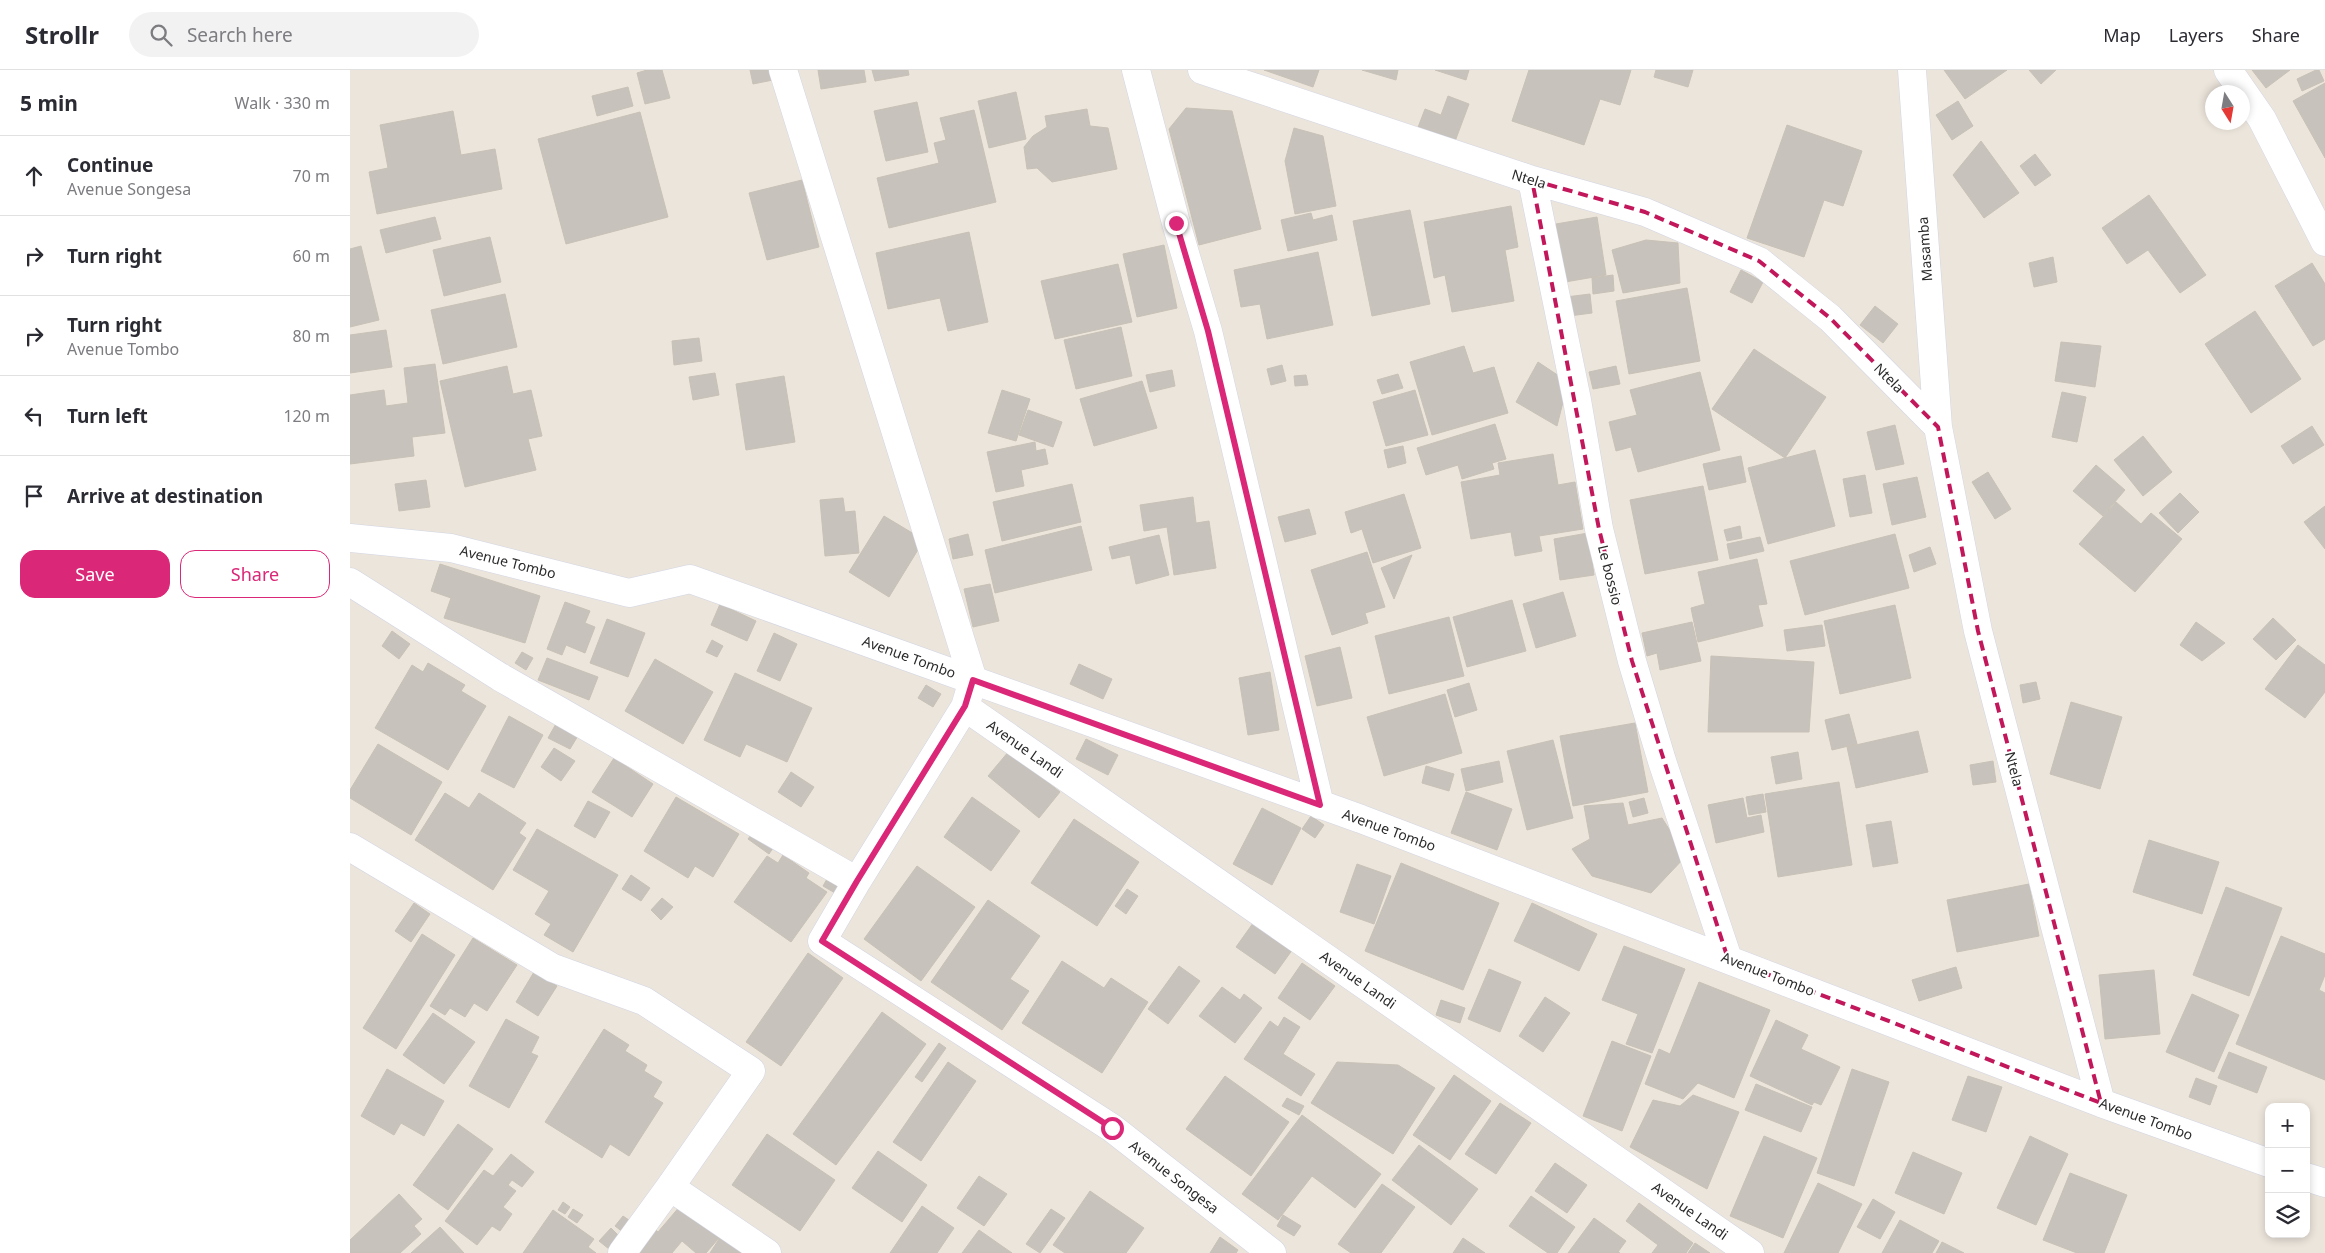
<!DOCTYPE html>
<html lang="en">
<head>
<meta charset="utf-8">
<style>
  :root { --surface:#fff; --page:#f2f2f3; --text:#2b2b33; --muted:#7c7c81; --line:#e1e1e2; --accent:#db2777 }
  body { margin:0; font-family:"Noto Sans",sans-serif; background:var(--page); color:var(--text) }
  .controls { position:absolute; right:15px; bottom:15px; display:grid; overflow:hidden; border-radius:10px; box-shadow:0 2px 8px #0003 }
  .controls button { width:45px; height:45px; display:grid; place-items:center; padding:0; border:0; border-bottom:1px solid var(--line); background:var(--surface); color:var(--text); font:25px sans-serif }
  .compass { position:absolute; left:1855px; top:15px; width:45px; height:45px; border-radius:50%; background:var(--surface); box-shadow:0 2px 8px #0003; rotate:169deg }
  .stop { position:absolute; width:15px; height:15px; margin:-11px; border:4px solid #db2777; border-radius:50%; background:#fff }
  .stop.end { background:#db2777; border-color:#fff; box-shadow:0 1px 5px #0008 }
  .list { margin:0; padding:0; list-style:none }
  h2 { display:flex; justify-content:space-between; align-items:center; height:65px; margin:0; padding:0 20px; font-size:21px }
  h2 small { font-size:16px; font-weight:400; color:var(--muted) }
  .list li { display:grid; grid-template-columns:32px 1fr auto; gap:15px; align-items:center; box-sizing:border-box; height:80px; padding:0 20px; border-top:1px solid var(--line) }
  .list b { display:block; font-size:19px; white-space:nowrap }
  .list p { margin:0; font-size:16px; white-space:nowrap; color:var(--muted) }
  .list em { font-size:16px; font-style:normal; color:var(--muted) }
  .actions { display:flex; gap:10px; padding:15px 20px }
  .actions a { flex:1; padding:11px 0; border:1px solid var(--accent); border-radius:15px; text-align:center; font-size:18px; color:var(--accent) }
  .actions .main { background:var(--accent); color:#fff }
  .icon { flex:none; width:28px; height:28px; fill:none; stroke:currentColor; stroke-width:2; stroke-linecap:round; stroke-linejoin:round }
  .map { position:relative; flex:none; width:1975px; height:1183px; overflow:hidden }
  header { display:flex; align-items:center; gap:30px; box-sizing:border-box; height:70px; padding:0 25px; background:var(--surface); border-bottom:1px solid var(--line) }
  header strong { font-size:24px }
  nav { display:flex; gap:28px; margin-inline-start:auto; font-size:18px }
  .search { width:350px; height:45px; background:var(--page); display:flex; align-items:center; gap:12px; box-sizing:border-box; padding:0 18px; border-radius:28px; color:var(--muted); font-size:19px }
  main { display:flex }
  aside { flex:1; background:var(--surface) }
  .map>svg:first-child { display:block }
  .building { fill:#c7c2bc; stroke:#c7c1b6 }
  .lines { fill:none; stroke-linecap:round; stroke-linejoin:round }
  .minor-casing { stroke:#d2d5e3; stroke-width:29 }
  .minor { stroke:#fff; stroke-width:28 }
  .route { stroke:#db2777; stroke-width:6 }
  .marked { fill:none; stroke:#c2185b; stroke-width:4; stroke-dasharray:10 6; stroke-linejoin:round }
  .labels { text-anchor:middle; stroke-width:4; stroke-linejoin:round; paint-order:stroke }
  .street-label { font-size:14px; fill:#2a2a2a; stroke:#fff }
</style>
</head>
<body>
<header>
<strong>Strollr</strong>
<div class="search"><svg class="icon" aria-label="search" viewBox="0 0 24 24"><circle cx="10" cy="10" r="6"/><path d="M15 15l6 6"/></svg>Search here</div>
<nav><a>Map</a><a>Layers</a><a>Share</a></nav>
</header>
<main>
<aside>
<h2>5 min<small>Walk · 330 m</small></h2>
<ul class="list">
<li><svg class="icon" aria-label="ahead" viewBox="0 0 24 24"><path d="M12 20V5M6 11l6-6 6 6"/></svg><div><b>Continue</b><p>Avenue Songesa</p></div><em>70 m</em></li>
<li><svg class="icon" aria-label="right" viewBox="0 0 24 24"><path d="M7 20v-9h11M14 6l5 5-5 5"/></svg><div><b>Turn right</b></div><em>60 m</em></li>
<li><svg class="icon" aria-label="right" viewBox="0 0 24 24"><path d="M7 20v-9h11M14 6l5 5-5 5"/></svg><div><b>Turn right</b><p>Avenue Tombo</p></div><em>80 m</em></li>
<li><svg class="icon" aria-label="left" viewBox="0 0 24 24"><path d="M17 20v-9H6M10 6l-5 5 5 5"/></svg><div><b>Turn left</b></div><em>120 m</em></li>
<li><svg class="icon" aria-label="arrive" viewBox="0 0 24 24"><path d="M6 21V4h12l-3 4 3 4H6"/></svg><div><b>Arrive at destination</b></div></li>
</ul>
<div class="actions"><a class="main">Save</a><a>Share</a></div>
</aside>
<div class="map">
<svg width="1975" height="1183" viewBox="0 0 1975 1183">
  <rect width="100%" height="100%" fill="#ece5dc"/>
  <path class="building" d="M297 0H312L320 28 295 34 287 3Z
    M400 0H421L423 10 403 14Z
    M468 0H514L516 12 471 19Z
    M522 0H558L559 5 525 11Z
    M914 0H969L963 17Z
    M1012 0H1048L1046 10Z
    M1085 0H1119L1116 10Z
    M1179 0H1281L1270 35 1250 29 1234 75 1162 51Z
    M1306 0H1343L1338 17 1304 7Z
    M1594 0H1657L1615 29Z
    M1679 0H1706L1691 14Z
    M1902 0H1940L1916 18Z
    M1966 0H1969L1974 11 1952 21 1947 9Z
    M1975 13V88L1943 31Z
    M278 17 283 36 247 46 242 26Z
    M666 22 676 69 639 78 628 31Z
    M1098 26 1119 34 1104 74 1067 60 1075 39 1091 45Z
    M1608 31 1623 56 1602 70 1586 45Z
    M567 32 578 82 536 91 524 41Z
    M836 38 882 41 911 159 849 175 819 59Z
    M737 39 740 56 758 58 767 99 702 112 687 98 677 99 674 77 683 66 697 57 695 46Z
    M624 40 646 132 539 158 527 108 589 93 584 73 596 70 590 48Z
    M103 41 111 85 145 79 152 119 27 144 19 102 38 98 30 55Z
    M290 42 318 147 216 174 188 69Z
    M1437 55 1512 81 1493 136 1474 130 1454 187 1397 168Z
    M944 58 973 66 986 136 945 144 935 91Z
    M1631 71 1669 123 1634 148 1603 105Z
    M1685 84 1701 105 1685 116 1670 96Z
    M452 110 469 177 417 190 399 123Z
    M1799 125 1856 205 1830 223 1798 180 1777 194 1752 158Z
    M1161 136 1168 177 1155 180 1164 231 1102 242 1095 205 1084 208 1074 152Z
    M1060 140 1080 234 1022 246 1003 151Z
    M961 143 963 150 982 145 987 170 938 181 931 150Z
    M85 147 91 169 36 183 30 160Z
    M1247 147 1256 205 1215 212 1206 154Z
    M619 162 638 252 598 261 590 228 538 239 526 183Z
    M140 167 151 212 94 226 83 180Z
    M1296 170 1328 173 1330 213 1273 223 1262 180Z
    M814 175 827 238 787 247 773 184Z
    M11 176 29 250 0 257V179Z
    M968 182 983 255 917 269 910 234 891 237 884 200Z
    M1703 187 1707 212 1684 217 1679 193Z
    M1962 193 1975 214V269L1963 276 1925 216Z
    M768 194 782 252 705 269 691 211Z
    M1391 200 1413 212 1402 233 1380 222Z
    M1263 205 1264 221 1243 224 1242 208Z
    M1337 218 1350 291 1279 304 1266 231Z
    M155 224 167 277 93 294 81 240Z
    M1240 224 1242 243 1219 246 1216 227Z
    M1525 236 1548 254 1533 273 1510 255Z
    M1905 241 1951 309 1901 343 1855 274Z
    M771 257 782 306 726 319 714 270Z
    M36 260 42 297 0 303V265Z
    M349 268 352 291 324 295 322 271Z
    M1711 272 1751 276 1745 317 1705 311Z
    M1114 276 1123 303 1144 297 1158 343 1082 365 1060 292Z
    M1404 279 1476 327 1435 388 1362 339Z
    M1188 292 1218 312 1207 356 1166 332Z
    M85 294 95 363 62 367 64 386 0 394V325L34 320 36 336 58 333 54 298Z
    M932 295 936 311 921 315 917 299Z
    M157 296 163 324 181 320 192 366 178 369 186 400 115 417 90 311Z
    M1266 296 1270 314 1243 319 1239 302Z
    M822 300 825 316 800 322 796 305Z
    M1350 302 1370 380 1288 402 1281 377 1266 381 1259 352 1287 345 1280 320Z
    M365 303 369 325 343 330 339 307Z
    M1048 304 1053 318 1032 324 1027 310Z
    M956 305 958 315 945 316 944 306Z
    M434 306 445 372 396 380 386 314Z
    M792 311 807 358 744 376 730 329Z
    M652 320 680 329 666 371 638 363Z
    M1065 320 1078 365 1036 376 1023 332Z
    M1712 322 1736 327 1727 372 1702 367Z
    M678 340 712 352 703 377 669 365Z
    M1145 354 1156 389 1142 393 1144 399 1112 409 1108 395 1076 405 1067 378Z
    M1545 355 1554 394 1526 400 1517 362Z
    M1962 356 1974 375 1943 394 1931 376Z
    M1793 366 1822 402 1793 426 1764 390Z
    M685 372 686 381 695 379 698 394 671 400 674 416 646 422 637 382Z
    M1053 376 1056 393 1038 398 1034 380Z
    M1465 380 1485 456 1418 474 1398 398Z
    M1203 384 1208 415 1225 412 1233 459 1189 466 1192 481 1165 486 1161 462 1121 469 1111 412 1150 405 1148 393Z
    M1391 386 1396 412 1359 420 1353 394Z
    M1746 395 1775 420 1753 446 1723 421Z
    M1638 402 1661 439 1645 449 1622 412Z
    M1515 405 1522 443 1500 447 1493 409Z
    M1567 407 1576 447 1542 455 1533 414Z
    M76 410 80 437 49 441 45 414Z
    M722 414 731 452 652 471 643 432Z
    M1353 416 1368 490 1295 504 1280 430Z
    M1830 423 1849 442 1828 463 1809 443Z
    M1054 424 1071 478 1023 493 1012 459 1001 463 995 442Z
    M843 427 846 453 859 451 866 498 824 505 817 457 794 461 790 435Z
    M493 428 495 442 505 441 509 483 475 486 470 430Z
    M1766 432 1791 454 1801 443 1832 469 1785 522 1729 474Z
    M1975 436V479L1954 452Z
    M959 439 966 464 935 472 928 447Z
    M534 446 574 470 539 527 499 502Z
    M731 456 742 500 645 523 635 480Z
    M1390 456 1392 468 1377 471 1374 460Z
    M1238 463 1244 505 1210 510 1204 469Z
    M618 464 623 485 603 489 599 469Z
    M1545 464 1559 518 1455 545 1440 491Z
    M809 465 819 505 786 514 780 485 762 489 759 477Z
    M1410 467 1414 481 1380 489 1377 474Z
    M1580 477 1586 494 1564 502 1559 485Z
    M1017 482 1035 537 1015 543 1018 553 982 565 961 500Z
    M1062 485 1044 529 1031 498Z
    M1407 489 1417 534 1408 535 1413 556 1348 572 1341 538 1355 534 1348 502Z
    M90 494 190 526 175 573 94 548 101 528 81 521Z
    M640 514 649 551 623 557 614 519Z
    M1213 522 1226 566 1186 578 1173 534Z
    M1162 530 1176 581 1117 597 1103 547Z
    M215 532 240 541 235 553 245 557 235 583 216 575 212 585 197 579Z
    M370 534 406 551 397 571 361 555Z
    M1545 535 1561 608 1490 624 1474 551Z
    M1099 547 1114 606 1039 624 1025 566Z
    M1923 548 1946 570 1926 590 1903 569Z
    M257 549 295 563 278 607 240 593Z
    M1342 552 1351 591 1310 600 1307 583 1297 586 1292 563Z
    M1846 552 1875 573 1852 591 1830 575Z
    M1472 555 1475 576 1437 581 1434 560Z
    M42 561 60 574 49 589 32 576Z
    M424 563 447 574 430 611 407 601Z
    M362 570 373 576 367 587 356 582Z
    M1948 575 1975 595V622L1955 648 1915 619Z
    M990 577 1002 628 967 636 955 586Z
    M172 582 183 588 176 600 165 593Z
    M1361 586 1464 592 1459 662H1358Z
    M197 588 248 607 239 630 188 610Z
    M305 589 363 622 333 674 275 641Z
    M78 593 115 615 111 621 136 636 98 700 25 658 62 595 73 602Z
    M729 594 762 609 753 629 720 614Z
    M920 602 929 660 898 665 889 608Z
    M385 603 462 638 437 692 396 674 390 687 354 670Z
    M1686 612 1690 629 1673 633 1670 615Z
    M1119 613 1127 640 1105 647 1097 620Z
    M576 615 591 624 583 637 568 628Z
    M1095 624 1112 683 1034 706 1017 647Z
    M1721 632 1772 647 1750 719 1700 704Z
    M1499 644 1507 674 1482 680 1475 650Z
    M159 646 193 665 164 718 131 701Z
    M207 652 229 664 220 679 198 668Z
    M1285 653 1298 722 1223 736 1210 666Z
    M1568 661 1578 702 1506 718 1497 677Z
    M736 669 768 685 758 705 726 689Z
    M1203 670 1223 748 1177 760 1157 681Z
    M28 674 92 712 61 765 0 728V720Z
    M204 678 225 691 211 711 191 697Z
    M659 681 710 722 689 748 638 706Z
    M1448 682 1452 709 1426 714 1421 687Z
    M264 688 303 714 282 747 242 722Z
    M1149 691 1153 712 1116 721 1111 699Z
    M1643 691 1646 712 1623 715 1620 695Z
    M1076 696 1104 704 1099 721 1072 713Z
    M441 702 464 717 451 737 428 722Z
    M1489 712 1502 795 1428 807 1415 724Z
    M1116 722 1162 739 1147 780 1101 763Z
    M95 723 119 738 129 723 176 753 169 763 176 768 143 820 65 770Z
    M1413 724 1416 742 1399 745 1396 727Z
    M326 727 389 764 363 807 345 796 338 808 294 781Z
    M622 727 670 761 641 801 594 767Z
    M1294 728 1298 743 1283 747 1279 732Z
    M1393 728 1397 748 1411 745 1414 762 1366 773 1358 735Z
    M238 731 260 742 245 768 224 756Z
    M1273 733 1278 755 1312 748 1336 786 1301 823 1242 806 1222 779 1240 769 1234 736Z
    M912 738 951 758 922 815 883 794Z
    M961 746 974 755 965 768 952 759Z
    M724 749 789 792 747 856 681 813Z
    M1541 751 1548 793 1523 797 1516 755Z
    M187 759 268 805 223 882 194 865 201 854 185 844 199 821 163 800Z
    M404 761 425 775 419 784 398 769Z
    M1799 770 1869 792 1852 844 1783 822Z
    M433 785 459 803 456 808 477 822 441 872 384 832 417 786 428 793Z
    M1051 793 1149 833 1113 920 1015 881Z
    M1007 794 1041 806 1024 854 990 842Z
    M567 796 625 837 571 911 514 869Z
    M481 802 493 809 485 823 473 816Z
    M281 805 300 818 291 831 272 819Z
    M1679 814 1689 866 1607 882 1597 830Z
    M1876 817 1932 838 1899 926 1843 905Z
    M777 819 788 826 776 844 765 836Z
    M312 828 323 837 311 850 301 840Z
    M638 830 690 866 660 909 679 921 652 960 581 912Z
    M64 833 80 844 61 872 45 861Z
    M1182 833 1247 864 1229 901 1164 871Z
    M906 849 945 876 925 904 886 877Z
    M72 864 105 885 46 979 13 958Z
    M1931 866 1975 884V905L1969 920 1975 923V1010L1886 974Z
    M123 868 167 895 137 941 124 933 115 947 100 938 95 945 80 936Z
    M1274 876 1335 899 1302 983 1276 974 1288 944 1252 930Z
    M458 883 493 908 431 996 396 972Z
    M712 891 754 918 761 908 798 932 752 1003 672 953Z
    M952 893 985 916 960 950 928 928Z
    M829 896 850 911 818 954 798 939Z
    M1606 897 1612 918 1569 931 1562 910Z
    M1139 899 1171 912 1150 962 1118 949Z
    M1804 900 1810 964 1755 969 1749 905Z
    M184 902 207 916 188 946 166 932Z
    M1349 912 1420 940 1384 1028 1348 1013 1333 1029 1295 1014 1309 979 1320 984Z
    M872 917 890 930 894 924 912 938 885 973 849 946Z
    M1842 924 1889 945 1864 1002 1816 982Z
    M1195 927 1220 943 1193 982 1169 966Z
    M1091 930 1115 938 1110 953 1086 945Z
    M532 942 576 974 486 1095 443 1064Z
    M83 943 125 972 94 1014 53 985Z
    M934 947 950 957 933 984 965 1004 951 1026 894 989 920 951 928 957Z
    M156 949 189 967 181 983 188 986 159 1038 119 1016Z
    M1426 950 1458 965 1451 979 1490 997 1471 1035 1464 1032 1462 1035 1400 1006Z
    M254 959 279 975 275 981 297 995 294 1001 312 1012 303 1027 313 1033 279 1086 260 1074 252 1088 195 1052Z
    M1262 971 1301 986 1272 1061 1233 1046Z
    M589 973 596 978 572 1012 565 1007Z
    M1879 982 1917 997 1907 1023 1868 1008Z
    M598 992 626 1011 571 1091 543 1072Z
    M987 992 1048 995 1085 1018 1043 1084 961 1033Z
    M37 999 94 1031 74 1066 51 1053 44 1065 11 1046Z
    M1502 999 1539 1012 1504 1116 1467 1103Z
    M1104 1005 1141 1031 1100 1090 1063 1065Z
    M875 1006 939 1052 901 1106 836 1059Z
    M1618 1006 1652 1017 1636 1062 1602 1050Z
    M1846 1008 1867 1016 1860 1035 1839 1027Z
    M1406 1014 1462 1037 1451 1062 1395 1040Z
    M1343 1025 1389 1042 1357 1119 1280 1077 1303 1030 1330 1036Z
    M937 1028 954 1036 949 1045 932 1036Z
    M1150 1033 1181 1053 1146 1104 1115 1084Z
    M952 1045 1031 1104 1005 1138 962 1106 928 1150 892 1124Z
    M108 1054 143 1079 98 1140 63 1115Z
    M417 1064 485 1110 450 1161 382 1115Z
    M1414 1066 1467 1088 1433 1168 1380 1146Z
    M1680 1066 1718 1084 1686 1155 1647 1138Z
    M1069 1075 1128 1119 1101 1155 1042 1110Z
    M528 1081 577 1115 552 1152 502 1118Z
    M1563 1082 1612 1103 1594 1144 1545 1123Z
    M161 1084 184 1102 172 1117 162 1110 158 1115 166 1121 153 1137 162 1144 150 1161 142 1156 127 1175 95 1151 134 1100 143 1106Z
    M1205 1093 1237 1115 1217 1143 1185 1121Z
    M1720 1103 1777 1125 1754 1183H1727L1693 1170Z
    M629 1106 657 1124 634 1156 607 1138Z
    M1468 1113 1512 1134 1488 1183H1434Z
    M1032 1114 1065 1137 1031 1183H1001L988 1174Z
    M740 1121 794 1158 776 1183H715L703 1175Z
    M49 1124 72 1149 64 1156 71 1164 50 1183H0V1170Z
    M1181 1126 1225 1157 1207 1183H1198L1159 1156Z
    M1523 1129 1545 1142 1530 1169 1507 1157Z
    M213 1132 220 1137 215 1144 208 1140Z
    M1289 1133 1343 1173 1336 1183H1302L1308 1175 1276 1151Z
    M331 1135 369 1168 356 1183H346L332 1171 322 1183H282L304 1158 308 1162Z
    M572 1136 604 1158 587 1183H540Z
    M223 1139 233 1145 227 1153 218 1147Z
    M701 1139 715 1148 690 1183 676 1174Z
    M203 1140 244 1169 238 1177 246 1183H173Z
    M933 1145 951 1156 944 1166 927 1156Z
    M273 1146 286 1155 278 1166 265 1156Z
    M1244 1148 1276 1171 1268 1182 1270 1183H1218Z
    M1550 1150 1589 1171 1582 1183H1532Z
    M90 1157 114 1183H61Z
    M261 1158 270 1167 259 1179 249 1171Z
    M629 1160 662 1183H612Z
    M371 1166 395 1183H360Z
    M870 1167 888 1180 886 1183H860Z
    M1113 1168 1135 1183H1103Z
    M1592 1172 1614 1183H1586Z
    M1345 1173 1360 1183H1338Z"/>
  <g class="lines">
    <defs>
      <path id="minor" d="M433 0 623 610 615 637 507 811 472 871 762 1058 922 1183
        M786 0 826 153 858 261 970 735
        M852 0 1182 110 1295 142 1409 191 1480 248 1588 357 1628 561 1751 1033
        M1562 0 1588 357
        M1878 0 1912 49 1975 172
        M1182 110 1227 330 1249 459 1282 591 1312 691 1378 889
        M0 468 101 478 279 523 340 509 1011 749 1751 1033 1919 1093
        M0 512 150 607 507 811
        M615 637 1400 1183
        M0 777 203 898 294 931 401 1001 320 1117 272 1183
        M1956 1107 1975 1113
        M320 1117 417 1183"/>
    </defs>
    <use href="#minor" class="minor-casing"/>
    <use href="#minor" class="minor"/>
  </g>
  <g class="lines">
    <path class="route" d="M762 1058 472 871 507 811 615 636 623 610 970 735 858 261 826 153"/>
  </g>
  <path class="marked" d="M1182 110 1295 142 1409 191 1480 248 1588 357 1628 561 1751 1033 1378 889 1282 591 1249 459Z"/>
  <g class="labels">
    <g class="street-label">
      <text transform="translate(1179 109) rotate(17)" y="5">Ntela</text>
      <text transform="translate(1575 179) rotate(-94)" y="5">Masamba</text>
      <text transform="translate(1539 308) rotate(45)" y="5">Ntela</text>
      <text transform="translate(158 492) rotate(14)" y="5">Avenue Tombo</text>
      <text transform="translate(1260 505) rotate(76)" y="5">Le bossio</text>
      <text transform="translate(559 587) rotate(20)" y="5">Avenue Tombo</text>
      <text transform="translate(675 679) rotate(35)" y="5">Avenue Landi</text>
      <text transform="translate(1664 699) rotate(75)" y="5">Ntela</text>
      <text transform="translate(1039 760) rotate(20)" y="5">Avenue Tombo</text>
      <text transform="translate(1418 904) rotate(21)" y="5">Avenue Tombo</text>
      <text transform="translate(1008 910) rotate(35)" y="5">Avenue Landi</text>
      <text transform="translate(1796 1049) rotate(20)" y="5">Avenue Tombo</text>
      <text transform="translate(824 1107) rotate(38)" y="5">Avenue Songesa</text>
      <text transform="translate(1340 1141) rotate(35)" y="5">Avenue Landi</text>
    </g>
  </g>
</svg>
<div class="controls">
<button>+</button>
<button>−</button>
<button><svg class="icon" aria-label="layers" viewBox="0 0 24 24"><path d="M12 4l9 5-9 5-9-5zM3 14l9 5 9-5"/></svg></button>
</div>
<svg class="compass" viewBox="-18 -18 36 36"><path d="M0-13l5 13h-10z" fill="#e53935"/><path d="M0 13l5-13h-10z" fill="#7c7c81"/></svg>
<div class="stop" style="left:762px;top:1058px"></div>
<div class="stop end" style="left:826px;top:153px"></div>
</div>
</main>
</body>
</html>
